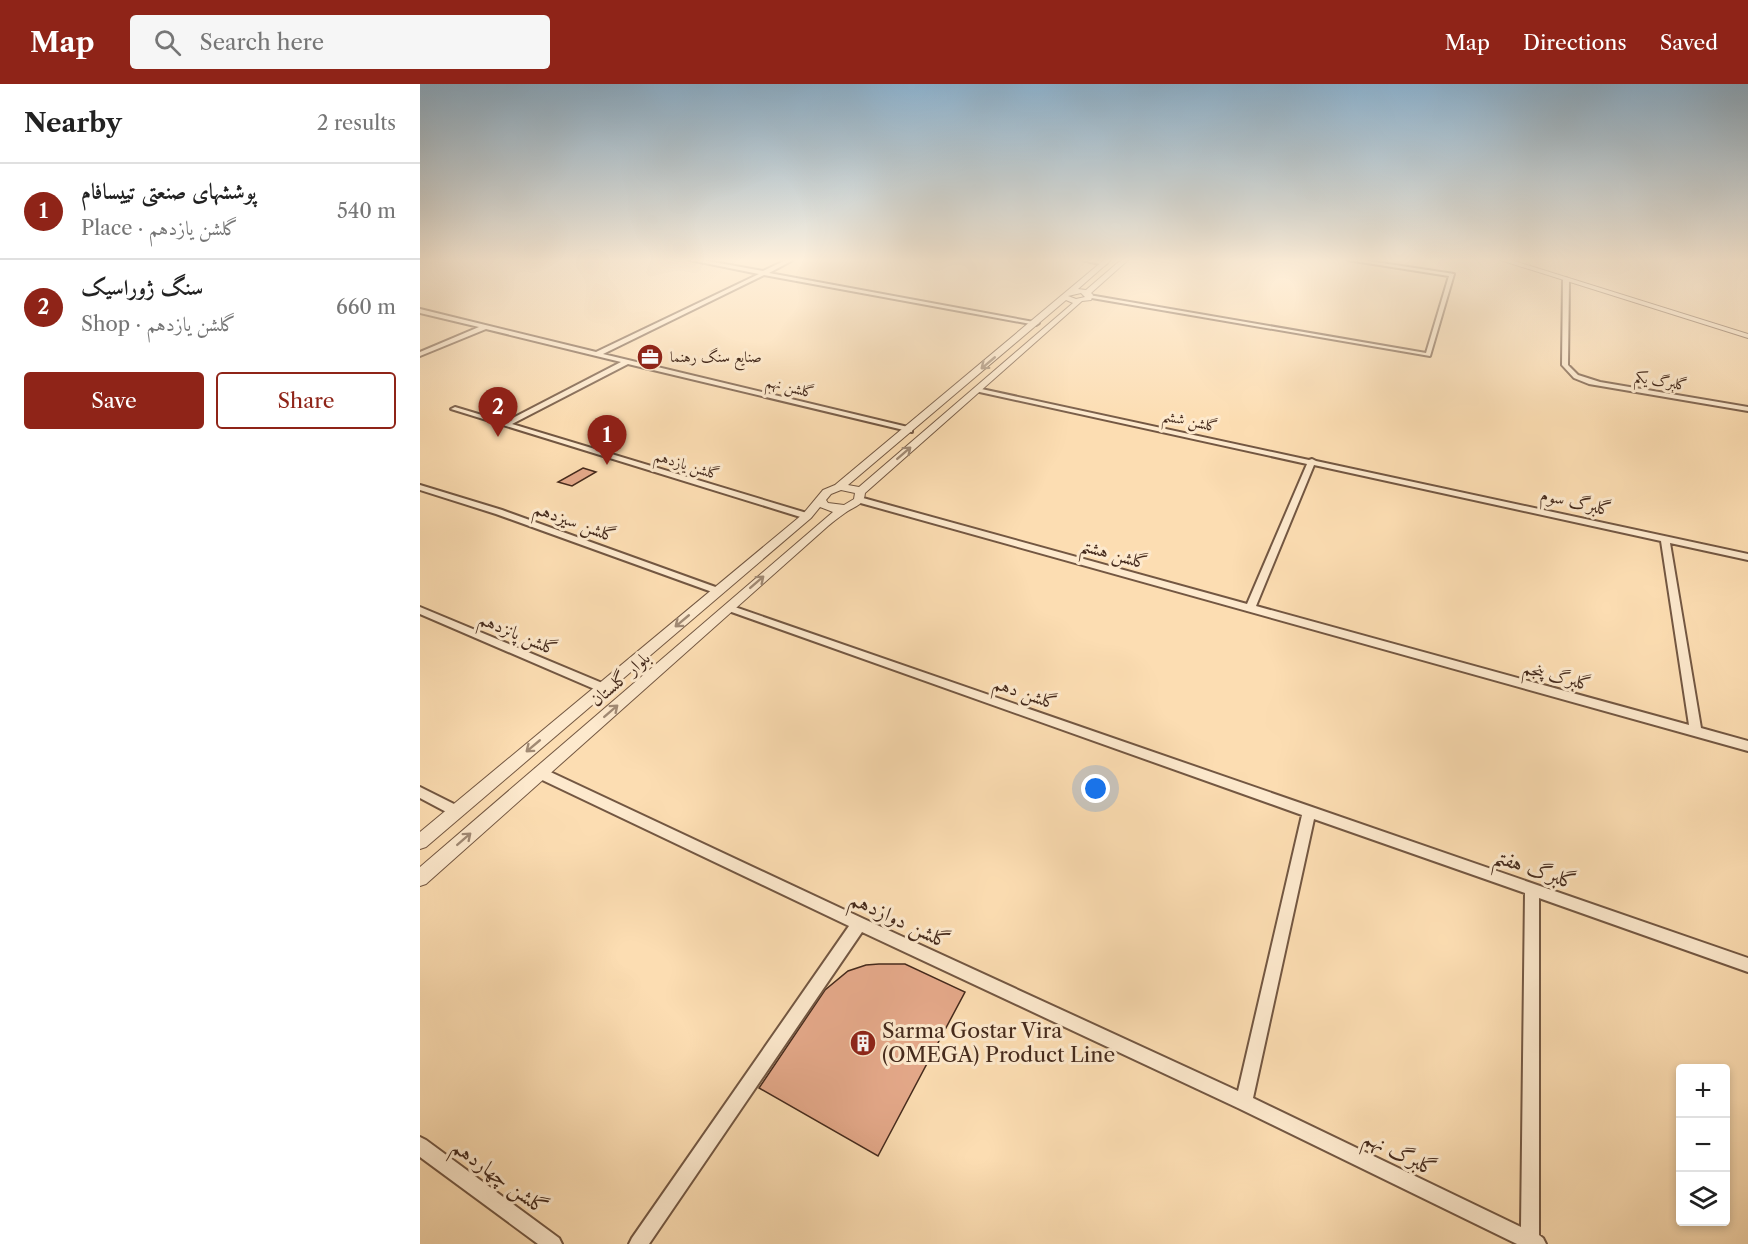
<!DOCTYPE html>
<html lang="en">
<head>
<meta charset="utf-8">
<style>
  :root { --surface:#fff; --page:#f6f6f6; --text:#222; --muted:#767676; --line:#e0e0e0; --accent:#8f2418 }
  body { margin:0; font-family:"Libre Caslon Text",Amiri,serif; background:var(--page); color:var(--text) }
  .controls { position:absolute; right:18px; bottom:18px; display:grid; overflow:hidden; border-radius:6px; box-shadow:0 3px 9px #0003 }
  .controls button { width:54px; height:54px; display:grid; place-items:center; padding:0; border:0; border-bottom:2px solid var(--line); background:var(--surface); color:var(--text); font:30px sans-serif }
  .you { position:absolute; left:676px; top:705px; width:21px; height:21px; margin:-15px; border:4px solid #fff; border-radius:50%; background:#1a73e8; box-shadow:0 0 0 9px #1a73e833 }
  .badge { display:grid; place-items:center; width:39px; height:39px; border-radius:50%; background:var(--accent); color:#fff; font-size:20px; font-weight:700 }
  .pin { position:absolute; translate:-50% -50px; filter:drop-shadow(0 2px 3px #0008) }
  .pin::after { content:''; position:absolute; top:32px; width:21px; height:18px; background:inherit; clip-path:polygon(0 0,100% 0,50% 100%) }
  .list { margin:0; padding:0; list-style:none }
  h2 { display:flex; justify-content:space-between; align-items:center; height:78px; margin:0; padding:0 24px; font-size:26px }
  h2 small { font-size:20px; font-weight:400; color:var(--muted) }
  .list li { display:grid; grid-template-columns:39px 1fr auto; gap:18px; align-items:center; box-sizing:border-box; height:96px; padding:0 24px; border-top:2px solid var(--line) }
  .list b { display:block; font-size:22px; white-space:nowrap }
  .list p { margin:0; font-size:20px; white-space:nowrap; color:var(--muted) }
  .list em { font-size:20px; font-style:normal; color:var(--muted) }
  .actions { display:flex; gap:12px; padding:18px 24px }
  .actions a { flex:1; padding:14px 0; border:2px solid var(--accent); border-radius:6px; text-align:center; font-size:21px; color:var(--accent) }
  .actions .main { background:var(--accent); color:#fff }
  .icon { flex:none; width:33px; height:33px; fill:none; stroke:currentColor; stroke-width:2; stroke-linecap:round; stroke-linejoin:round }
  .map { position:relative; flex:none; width:1328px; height:1160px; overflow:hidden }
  header { display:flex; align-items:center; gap:36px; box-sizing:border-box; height:84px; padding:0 30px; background:var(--accent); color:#fff }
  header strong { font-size:28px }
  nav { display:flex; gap:33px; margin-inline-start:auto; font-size:21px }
  .search { width:420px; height:54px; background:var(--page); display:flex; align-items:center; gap:15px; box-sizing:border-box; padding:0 21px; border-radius:6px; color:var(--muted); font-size:22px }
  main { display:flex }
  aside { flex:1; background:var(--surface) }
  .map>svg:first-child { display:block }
  .building { fill:#e5a98a; stroke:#452a1c; stroke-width:1.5 }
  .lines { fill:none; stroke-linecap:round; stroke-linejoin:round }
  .minor-casing { stroke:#735742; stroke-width:4 }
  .tertiary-casing { stroke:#735742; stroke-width:2 }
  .minor { fill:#fde9cd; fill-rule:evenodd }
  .tertiary { fill:#fde9cd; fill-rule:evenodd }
  .oneway { stroke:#a18a74 }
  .labels { text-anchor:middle; stroke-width:6; stroke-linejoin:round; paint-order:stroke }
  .far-poi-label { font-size:15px; fill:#452a1c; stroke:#fde9cd; text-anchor:start }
  .far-street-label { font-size:15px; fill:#452a1c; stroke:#fde9cd }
  .street-label { font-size:18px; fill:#452a1c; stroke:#fde9cd }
  .near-street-label { font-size:21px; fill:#452a1c; stroke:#fde9cd }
  .near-poi-label { font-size:21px; fill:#452a1c; stroke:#fde9cd; text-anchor:start }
</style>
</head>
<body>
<header>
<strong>Map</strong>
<div class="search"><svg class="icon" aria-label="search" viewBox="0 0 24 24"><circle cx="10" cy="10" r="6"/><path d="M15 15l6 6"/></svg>Search here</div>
<nav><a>Map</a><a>Directions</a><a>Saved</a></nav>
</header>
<main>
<aside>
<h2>Nearby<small>2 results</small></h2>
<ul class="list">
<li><span class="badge">1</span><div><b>پوششهای صنعتی تییسافام</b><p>Place · گلشن یازدهم</p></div><em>540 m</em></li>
<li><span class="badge">2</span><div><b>سنگ ژوراسیک</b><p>Shop · گلشن یازدهم</p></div><em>660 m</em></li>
</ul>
<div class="actions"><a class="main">Save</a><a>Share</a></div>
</aside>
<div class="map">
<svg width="1328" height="1160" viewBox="0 0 1328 1160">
  <rect width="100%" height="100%" fill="#fcddb2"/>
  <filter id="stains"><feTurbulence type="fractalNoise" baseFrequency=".00333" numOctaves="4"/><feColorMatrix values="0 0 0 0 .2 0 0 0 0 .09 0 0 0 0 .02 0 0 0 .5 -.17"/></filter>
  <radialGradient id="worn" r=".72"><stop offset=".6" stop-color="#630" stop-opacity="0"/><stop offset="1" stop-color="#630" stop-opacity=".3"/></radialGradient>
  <path class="building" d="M163 384 176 388 152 402 138 398Z
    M459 880H485L545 908 458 1072 339 1004 405 906 428 887 446 881Z"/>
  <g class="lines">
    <defs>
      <path id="minor" d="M270 176H282L343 187 366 176H373L349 189 619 239 616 241 344 191 183 270 492 344V348L208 280 92 340 390 430 391 432 387 435 31 325 35 323 85 338 201 278 66 245 0 272V268L59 243 0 229V225L176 268 339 190Z
        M662 176H676L687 179 684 181Z
        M928 176H942L1034 190 1010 272 666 213 669 211 1006 269 1029 192Z
        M1146 194 1149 196 1148 281 1158 291 1180 298 1328 323V327L1169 300 1154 294 1142 281 1143 196Z
        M557 304 889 376 892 375 896 377 1328 470V476L1250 459 1281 644 1328 657V667L437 418V414H443L827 520 887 380 555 307 554 306ZM894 381 1241 457 1269 641 836 522Z
        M0 401 82 426 301 505 303 507 298 510 295 509 76 430 0 406Z
        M309 521 1328 874V888L1119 814V1151L1123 1154 1126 1160H1097L818 1024 442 848 229 1160H209L212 1154 429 842 116 693 114 689 116 685 120 684 124 685 444 835 818 1007 882 731 306 526 304 524 306 522ZM894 735 1105 809 1101 1143 833 1014Z
        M0 523 187 601 188 604 187 607H179L0 530Z
        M0 703 40 723 42 727 40 731 36 732 32 731 0 714Z
        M0 1053 6 1056 139 1154 142 1160H118L0 1073Z"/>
      <path id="tertiary" d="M684 176H691L658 205 666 206 701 176H708L671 209 673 211 671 216 662 217 445 409C444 422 434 422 425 429 419 433 413 438 408 442L6 800 0 802V783L413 428 400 423 391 434 6 763 0 765V748L383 430 403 406 415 401ZM661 209 665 213 656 215 648 212ZM646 216 653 219 439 403 428 401ZM421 406 435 409 434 415 424 421 408 419 406 416 411 410Z
        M1080 176H1091L1328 250V254Z"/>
    </defs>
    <use href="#minor" class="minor-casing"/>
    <use href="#tertiary" class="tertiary-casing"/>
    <use href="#minor" class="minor"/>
    <use href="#tertiary" class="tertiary"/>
  </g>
  <defs><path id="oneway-shaft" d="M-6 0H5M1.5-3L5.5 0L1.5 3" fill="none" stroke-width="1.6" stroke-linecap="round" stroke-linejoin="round" transform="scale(1.5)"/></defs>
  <g class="oneway">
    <use href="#oneway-shaft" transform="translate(568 279) rotate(140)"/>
    <use href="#oneway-shaft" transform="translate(484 369) rotate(-41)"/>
    <use href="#oneway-shaft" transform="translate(337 498) rotate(-41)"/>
    <use href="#oneway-shaft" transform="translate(262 537) rotate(140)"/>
    <use href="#oneway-shaft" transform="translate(191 627) rotate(-41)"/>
    <use href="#oneway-shaft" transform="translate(113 662) rotate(140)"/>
    <use href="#oneway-shaft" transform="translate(44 755) rotate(-41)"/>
  </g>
  <linearGradient id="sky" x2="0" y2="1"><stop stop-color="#8db6d5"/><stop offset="0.52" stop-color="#fef0dc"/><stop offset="1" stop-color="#fef0dc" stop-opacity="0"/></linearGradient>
  <rect width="1328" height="339" fill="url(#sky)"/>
  <defs>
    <symbol id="office-disc" viewBox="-11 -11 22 22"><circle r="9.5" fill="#8f2418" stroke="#fde9cd"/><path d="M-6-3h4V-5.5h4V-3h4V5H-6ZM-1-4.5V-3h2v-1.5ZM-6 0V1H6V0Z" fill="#fff"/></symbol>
    <symbol id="building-disc" viewBox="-11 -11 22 22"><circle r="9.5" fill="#8f2418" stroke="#fde9cd"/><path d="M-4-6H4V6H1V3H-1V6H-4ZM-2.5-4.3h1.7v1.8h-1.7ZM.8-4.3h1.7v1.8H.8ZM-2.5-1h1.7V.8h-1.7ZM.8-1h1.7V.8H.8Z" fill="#fff"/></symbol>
  </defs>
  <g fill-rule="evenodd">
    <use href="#office-disc" x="215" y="258" width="30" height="30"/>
    <use href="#building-disc" x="428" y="944" width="30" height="30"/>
  </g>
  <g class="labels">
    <g class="far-poi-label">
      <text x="250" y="278">صنایع سنگ رهنما</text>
    </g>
    <g class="far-street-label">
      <text transform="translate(1241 297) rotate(10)" y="5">گلبرگ یکم</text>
      <text transform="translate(370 303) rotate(14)" y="5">گلشن نهم</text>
      <text transform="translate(770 337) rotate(12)" y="5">گلشن ششم</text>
      <text transform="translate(267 381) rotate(17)" y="5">گلشن یازدهم</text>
    </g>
    <g class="street-label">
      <text transform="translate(1156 418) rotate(13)" y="6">گلبرگ سوم</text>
      <text transform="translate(155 438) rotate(20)" y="6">گلشن سیزدهم</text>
      <text transform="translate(694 470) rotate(16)" y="6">گلشن هشتم</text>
      <text transform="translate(98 550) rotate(23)" y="6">گلشن پانزدهم</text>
      <text transform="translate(1137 592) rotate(15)" y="6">گلبرگ پنجم</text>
      <text transform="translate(200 595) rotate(-41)" y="6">بلوار گلستان</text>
      <text transform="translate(605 609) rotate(19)" y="6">گلشن دهم</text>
    </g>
    <g class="near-street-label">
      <text transform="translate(1115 785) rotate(19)" y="7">گلبرگ هفتم</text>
      <text transform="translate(480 836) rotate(25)" y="7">گلشن دوازدهم</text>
      <text transform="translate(980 1069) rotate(26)" y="7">گلبرگ نهم</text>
      <text transform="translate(80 1093) rotate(36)" y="7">گلشن چهاردهم</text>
    </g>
    <g class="near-poi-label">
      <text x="462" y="954">Sarma Gostar Vira<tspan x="462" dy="24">(OMEGA) Product Line</tspan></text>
    </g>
  </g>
  <rect width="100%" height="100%" filter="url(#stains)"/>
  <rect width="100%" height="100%" fill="url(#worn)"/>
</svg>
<div class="controls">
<button>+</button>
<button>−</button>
<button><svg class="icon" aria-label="layers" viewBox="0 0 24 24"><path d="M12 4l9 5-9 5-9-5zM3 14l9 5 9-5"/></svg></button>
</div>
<div class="you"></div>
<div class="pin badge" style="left:187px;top:381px">1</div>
<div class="pin badge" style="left:78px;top:353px">2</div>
</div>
</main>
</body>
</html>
